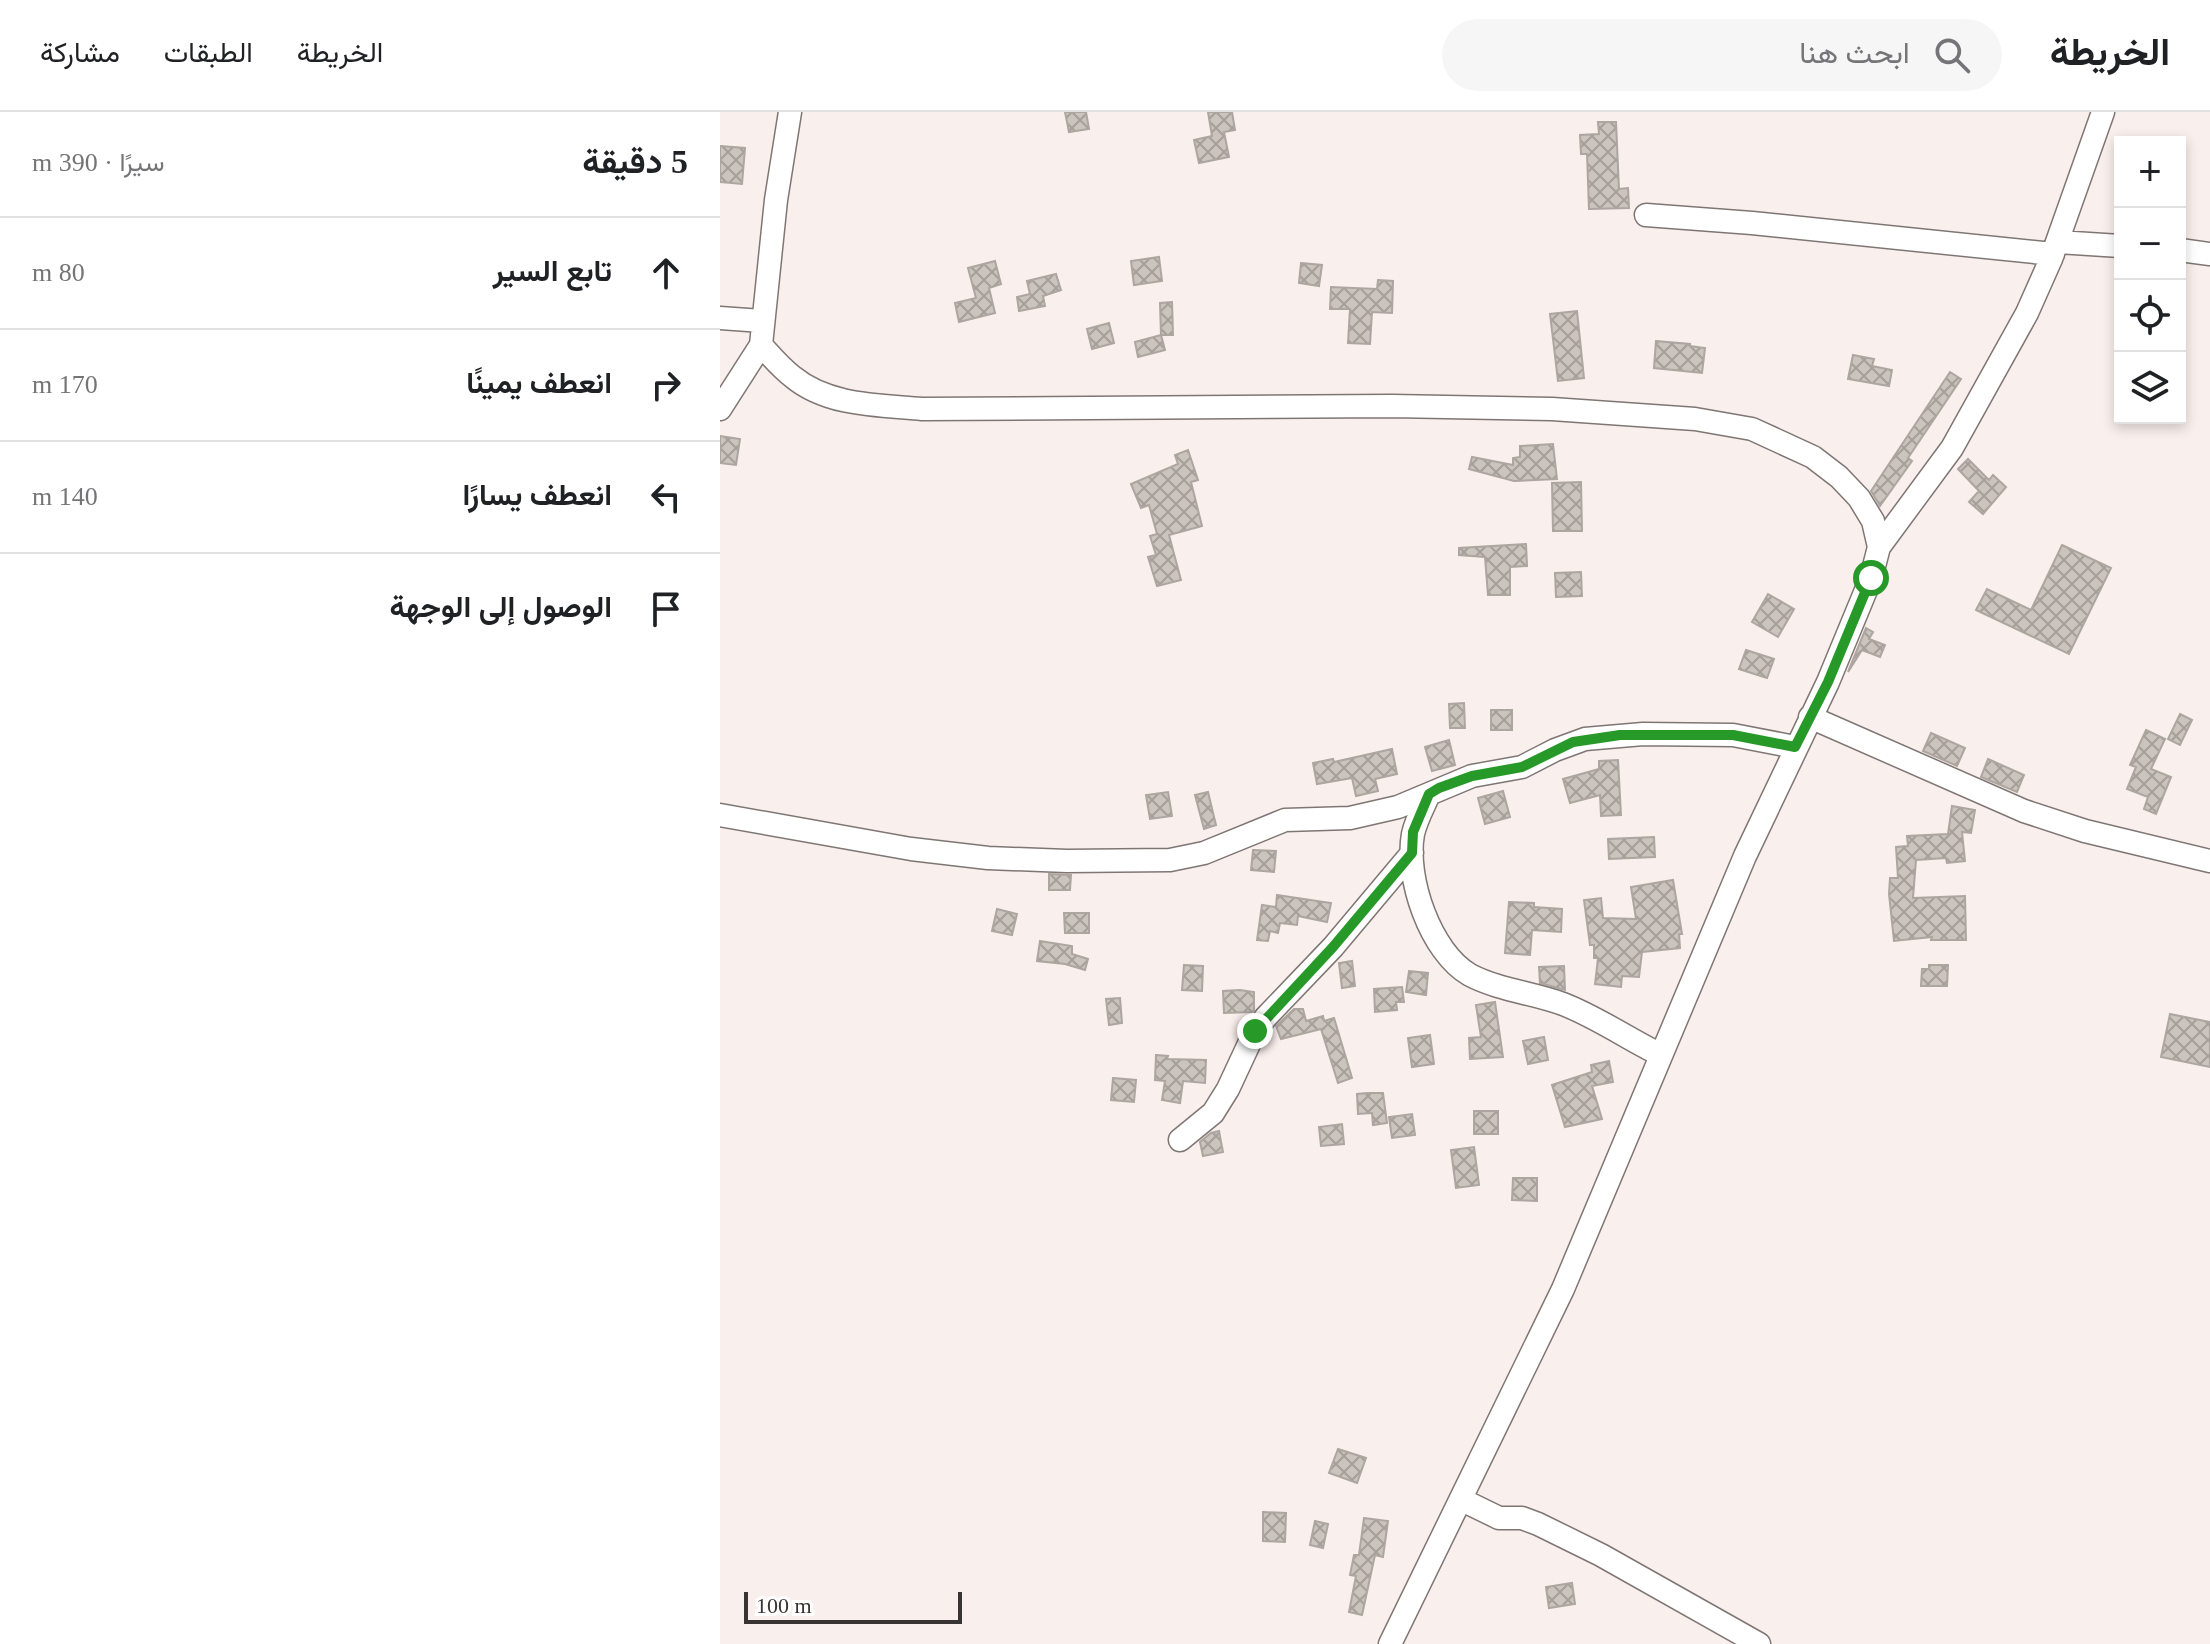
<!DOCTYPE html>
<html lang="ar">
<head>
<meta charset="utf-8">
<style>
  :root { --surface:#fff; --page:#f6f6f6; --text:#202124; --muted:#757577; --line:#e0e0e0 }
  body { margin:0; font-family:"Times New Roman",Vazirmatn,serif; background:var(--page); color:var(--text); direction:rtl }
  .controls { position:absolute; right:24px; top:24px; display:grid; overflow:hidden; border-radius:0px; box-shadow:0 4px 12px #0003 }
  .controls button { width:72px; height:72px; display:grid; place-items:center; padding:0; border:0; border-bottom:2px solid var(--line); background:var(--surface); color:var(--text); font:40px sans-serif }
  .scale { position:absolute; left:24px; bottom:20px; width:218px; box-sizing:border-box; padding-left:8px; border:4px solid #383433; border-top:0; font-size:22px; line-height:28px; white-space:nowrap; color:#383433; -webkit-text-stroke:6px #fff; paint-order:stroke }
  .stop { position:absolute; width:24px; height:24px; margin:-18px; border:6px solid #269928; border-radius:50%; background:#fff }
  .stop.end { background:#269928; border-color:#fff; box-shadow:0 2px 8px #0008 }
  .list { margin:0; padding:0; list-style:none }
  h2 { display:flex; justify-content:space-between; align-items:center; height:104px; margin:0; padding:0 32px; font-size:34px }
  h2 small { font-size:26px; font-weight:400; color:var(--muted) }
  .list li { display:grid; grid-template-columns:52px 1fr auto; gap:24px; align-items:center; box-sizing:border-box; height:112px; padding:0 32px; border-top:2px solid var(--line) }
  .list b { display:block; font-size:30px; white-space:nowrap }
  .list em { font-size:26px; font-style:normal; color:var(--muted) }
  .icon { flex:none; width:44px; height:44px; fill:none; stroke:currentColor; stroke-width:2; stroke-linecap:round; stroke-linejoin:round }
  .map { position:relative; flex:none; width:1490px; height:1532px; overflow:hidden; direction:ltr }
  header { display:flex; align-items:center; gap:48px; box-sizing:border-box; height:112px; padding:0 40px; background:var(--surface); border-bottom:2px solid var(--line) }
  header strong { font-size:38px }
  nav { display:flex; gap:44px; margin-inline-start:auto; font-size:28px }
  .search { width:560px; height:72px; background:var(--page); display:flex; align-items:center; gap:20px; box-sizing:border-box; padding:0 28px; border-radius:44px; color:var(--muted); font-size:30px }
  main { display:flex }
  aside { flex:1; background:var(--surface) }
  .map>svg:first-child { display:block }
  .building { fill:url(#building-cross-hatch); stroke:#aca5a0; stroke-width:2 }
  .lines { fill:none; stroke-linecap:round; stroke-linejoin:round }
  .minor-casing { stroke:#7f7674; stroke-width:25 }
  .minor { stroke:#fff; stroke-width:22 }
  .route { stroke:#269928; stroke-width:10 }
</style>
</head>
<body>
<header>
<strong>الخريطة</strong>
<div class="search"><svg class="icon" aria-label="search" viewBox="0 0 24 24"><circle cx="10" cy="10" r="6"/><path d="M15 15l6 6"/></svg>ابحث هنا</div>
<nav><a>الخريطة</a><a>الطبقات</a><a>مشاركة</a></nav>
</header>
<main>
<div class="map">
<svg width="1490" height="1532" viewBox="0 0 1490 1532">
  <defs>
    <pattern id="building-cross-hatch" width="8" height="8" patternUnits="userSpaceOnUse" patternTransform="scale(2)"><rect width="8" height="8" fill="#cac3be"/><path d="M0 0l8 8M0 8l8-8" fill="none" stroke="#a59f9b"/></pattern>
  </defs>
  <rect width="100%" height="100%" fill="#f9efec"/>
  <path class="building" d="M345 0H366L369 17 349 20Z
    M488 0H512L515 18 504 20 509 45 479 51 474 28 492 24Z
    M878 10H896L899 77 908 76 909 96 869 97 867 42H861L860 23 879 22Z
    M0 34 25 36 22 72 0 70Z
    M439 145 442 169 414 173 411 149Z
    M275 149 281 172 269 176 275 201 239 210 235 191 256 186 248 156Z
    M581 151 602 153 599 174 579 171Z
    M336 162 341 178 323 184 325 194 299 199 297 185 310 182 307 169Z
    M658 168 673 169 672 201 652 200 650 232 628 231 630 197H610L611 175 657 177Z
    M452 190 453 223H441L440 191Z
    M857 199 864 266 838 269 830 202Z
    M389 211 394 231 372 237 367 217Z
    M441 223 445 238 418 245 415 230Z
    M936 229 970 232V234L985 236 982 261 934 256Z
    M1133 243 1154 247 1152 254 1172 258 1169 274 1128 267Z
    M1230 260 1241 267 1188 346 1192 349 1160 394 1151 379Z
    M0 324 20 327 16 353 0 351Z
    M833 332 837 367 794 369 749 357 752 345 793 353V346L800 345V334Z
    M468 338 478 368 471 370 482 414 449 423 461 468 437 474 428 445 436 443 430 424 437 422 429 393 421 396 411 372 458 352 455 343Z
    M1248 347 1269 368 1273 363 1286 375 1263 402 1249 390 1259 379 1238 357Z
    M861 370 862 419H833L832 371Z
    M806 432 807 454 790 455V483H768L765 445 739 443V436Z
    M1342 433 1391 456 1349 542 1256 498 1267 477 1311 498Z
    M861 460 862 484 836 485 835 461Z
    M1048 482 1074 497 1058 525 1032 510Z
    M1146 516 1153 520 1149 527 1165 533 1160 545 1142 538 1128 560Z
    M1026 538 1054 547 1047 566 1019 557Z
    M744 591 745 616H730L729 592Z
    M771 598H792V618H771Z
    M1460 602 1472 608 1460 633 1448 627Z
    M1426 618 1445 627 1431 657 1451 665 1436 702 1424 697 1428 685 1407 677 1416 655 1410 653Z
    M1211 621 1245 636 1237 654 1203 639Z
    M729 628 735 653 712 659 705 635Z
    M672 637 677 662 655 667 658 679 636 684 632 666 597 672 593 651 613 647 614 650Z
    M1268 647 1304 663 1297 680 1261 665Z
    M898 648 901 703 881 704 880 683 850 691 843 667 879 657V649Z
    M783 679 790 705 765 712 758 686Z
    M448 680 452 704 430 707 426 683Z
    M488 680 496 713 484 717 475 683Z
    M1232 694 1255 698 1251 721 1242 720 1245 749 1227 751 1226 746 1196 748 1193 786 1245 784 1246 828H1211L1212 825 1174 829 1169 782 1170 766H1178L1176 735 1188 734 1187 724 1228 722Z
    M934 725 935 745 889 747 888 727Z
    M533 738 556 739 554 760 531 758Z
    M329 762 351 763 350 778H329Z
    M953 768 962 822H959L960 836 922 840 919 865 902 864 901 875 875 872 878 846H874V833H870L864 788 881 786 883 806 916 807 911 775Z
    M557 783 611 791 607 810 578 804 577 813 560 811 558 821 550 819 548 829 537 828 542 793 556 795Z
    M789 790 814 791V795L842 797 841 820 812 818 810 843 785 841Z
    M277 797 297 802 292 823 272 819Z
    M344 801H369V821H345Z
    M320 829 352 834V842L368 847 365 858 345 852 317 849Z
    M632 849 635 874 622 876 619 851Z
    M464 853 483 854 482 879 462 878Z
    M1209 853H1228L1227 874H1201L1202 857H1209Z
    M844 854 845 878 820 871 819 855Z
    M689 859 708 861 706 883 686 880Z
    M682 875 684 890H676L677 898 655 900 654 877Z
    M520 878 534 880V898L532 900 504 901 503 879Z
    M400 886 402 911 389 913 386 887Z
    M775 890 783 945 750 947 749 926 761 925 756 893Z
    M574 897H583L586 909 603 904 604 909 614 906 632 966 618 971 601 917 561 927 556 914Z
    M1450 902 1490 910V955L1441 945Z
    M710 923 714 952 692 955 688 926Z
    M824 925 828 948 808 952 803 929Z
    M436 943 448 944 447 947 486 948 485 971 463 969 460 991 442 988 445 969 435 968Z
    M889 949 893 970 872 974 882 1007 845 1015 832 973 872 960 871 953Z
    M393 966 416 968 414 990 391 988Z
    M648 981H663L667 1011 653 1013 652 1001 638 1002 637 982Z
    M754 999H778V1022H754Z
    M692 1002 695 1023 672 1026 669 1005Z
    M622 1012 624 1032 601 1034 599 1015Z
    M499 1019 503 1040 483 1044 480 1030 491 1021Z
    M754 1035 759 1073 736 1076 731 1038Z
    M793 1066H817V1089L792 1088Z
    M618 1337 646 1346 637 1371 609 1361Z
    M543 1400 566 1401 565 1430 543 1429Z
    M644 1406 668 1409 663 1445 655 1443 642 1503 629 1500 636 1464 630 1463 634 1443H639Z
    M595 1409 608 1412 603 1436 590 1433Z
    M852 1471 855 1492 829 1496 826 1475Z"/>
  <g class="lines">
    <defs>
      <path id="minor" d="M70 0 56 88 41 233C51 244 61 256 73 265 108 294 159 293 202 297L672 294 832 297 975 307 1032 317 1093 345 1119 365 1139 386 1153 409 1159 435 1151 466 1108 570 1025 744 843 1177 670 1532
        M926 103 1032 111 1333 142
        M1338 130 1400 134
        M1460 138 1490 142
        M0 206 42 209
        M0 297 41 233
        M1159 435 1232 336 1307 201 1331 147 1383 0
        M1090 605 1304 699 1365 719 1490 749
        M709 682C704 694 696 708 693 722 685 765 710 840 750 863 779 878 813 881 843 892 877 905 908 927 941 943
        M0 703 191 737 268 746 347 749 450 748 484 741 565 708 630 706 678 695 752 664 802 655 835 638 865 627 923 622 1013 623 1075 635
        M460 1028 493 1001 508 977 535 919 546 905 613 835 692 741
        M742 1388 779 1406H802L818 1412 881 1443 1039 1532"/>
    </defs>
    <use href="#minor" class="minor-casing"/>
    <use href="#minor" class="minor"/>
  </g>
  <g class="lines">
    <path class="route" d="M535 919 613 835 692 741 693 720 709 682 719 676 752 664 802 655 853 630 900 623H1013L1075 635 1108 570 1151 466"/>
  </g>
</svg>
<div class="controls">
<button>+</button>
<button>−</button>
<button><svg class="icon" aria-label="locate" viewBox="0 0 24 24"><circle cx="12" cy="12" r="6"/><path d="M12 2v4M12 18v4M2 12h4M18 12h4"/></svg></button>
<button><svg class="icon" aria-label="layers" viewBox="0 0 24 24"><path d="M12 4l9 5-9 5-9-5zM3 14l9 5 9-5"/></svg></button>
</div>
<div class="scale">100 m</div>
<div class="stop" style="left:1151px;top:466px"></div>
<div class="stop end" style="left:535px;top:919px"></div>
</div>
<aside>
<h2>5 دقيقة<small>سيرًا · 390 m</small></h2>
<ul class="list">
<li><svg class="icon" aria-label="ahead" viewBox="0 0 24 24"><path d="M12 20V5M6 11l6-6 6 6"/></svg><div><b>تابع السير</b></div><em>80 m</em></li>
<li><svg class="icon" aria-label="right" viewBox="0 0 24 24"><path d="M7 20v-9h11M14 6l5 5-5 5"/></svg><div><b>انعطف يمينًا</b></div><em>170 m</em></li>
<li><svg class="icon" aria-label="left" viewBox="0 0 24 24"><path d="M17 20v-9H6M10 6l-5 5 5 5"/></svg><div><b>انعطف يسارًا</b></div><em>140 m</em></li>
<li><svg class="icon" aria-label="arrive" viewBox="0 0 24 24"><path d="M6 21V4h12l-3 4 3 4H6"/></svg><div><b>الوصول إلى الوجهة</b></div></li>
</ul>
</aside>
</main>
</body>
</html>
